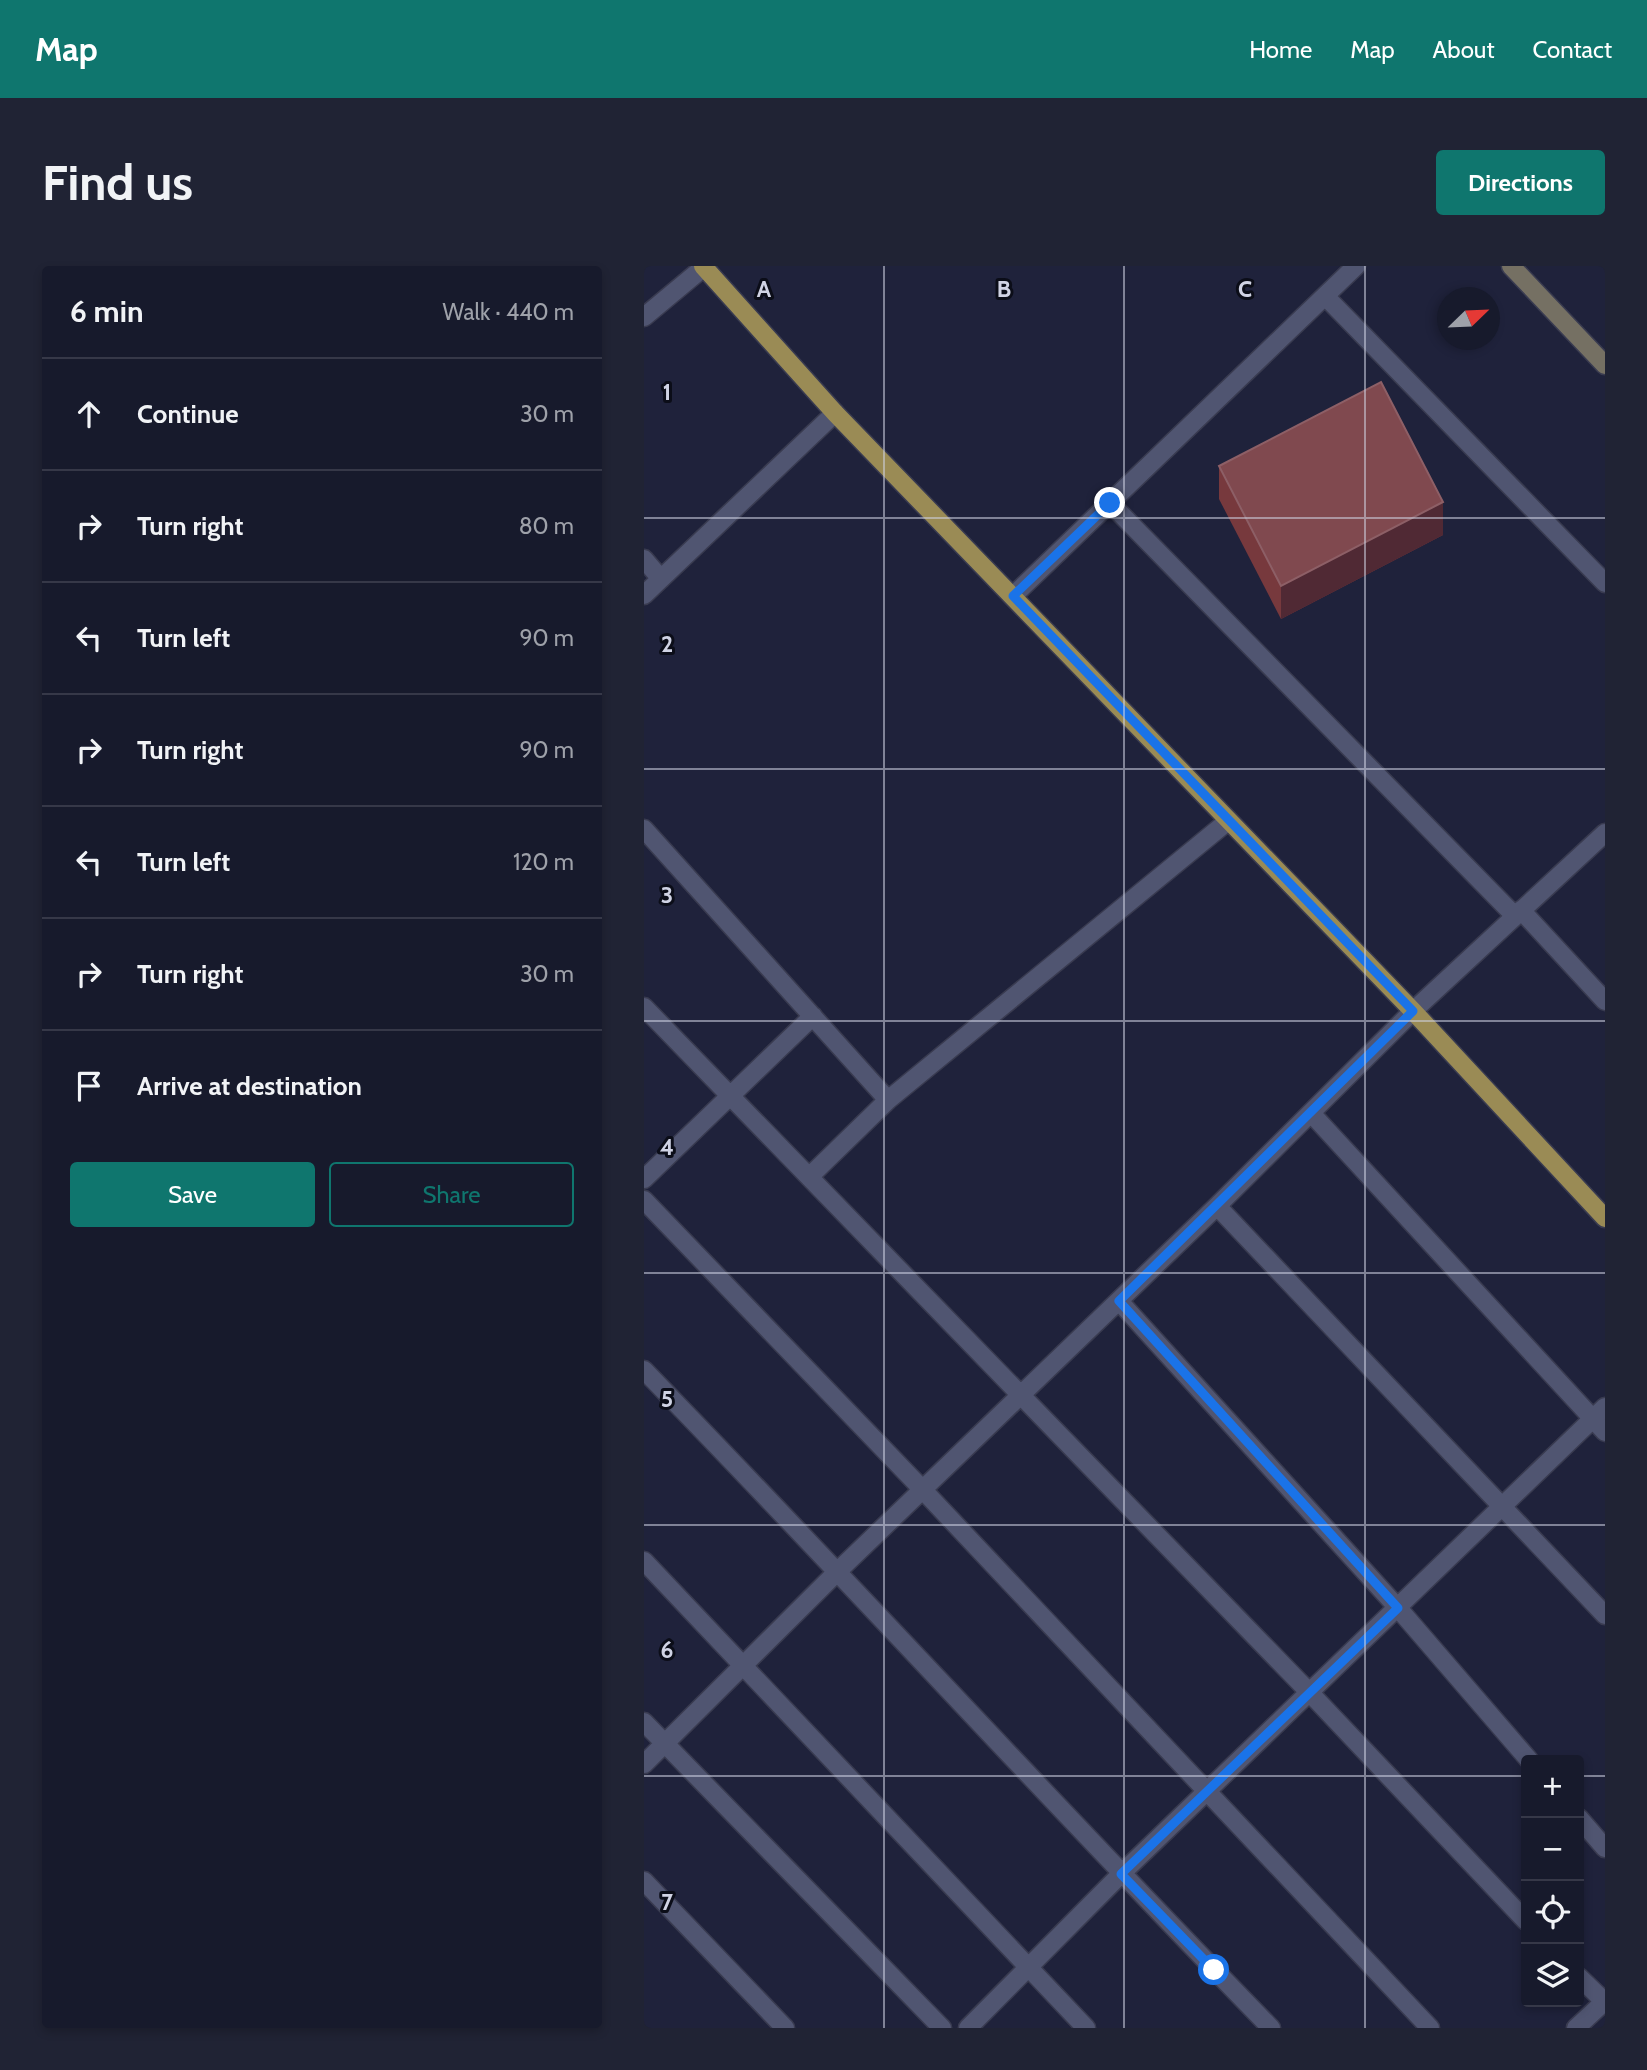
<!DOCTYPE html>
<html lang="en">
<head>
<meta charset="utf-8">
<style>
  :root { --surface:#171a2c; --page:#202334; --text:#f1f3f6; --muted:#9ea1a9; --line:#363848; --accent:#0f766e }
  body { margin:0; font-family:Cabin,sans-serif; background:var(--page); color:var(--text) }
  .controls { position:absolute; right:21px; bottom:21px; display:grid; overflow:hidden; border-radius:7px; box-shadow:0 4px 10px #0003 }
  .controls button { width:63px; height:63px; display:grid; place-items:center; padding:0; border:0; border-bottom:2px solid var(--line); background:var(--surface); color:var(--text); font:35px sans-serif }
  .compass { position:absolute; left:793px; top:21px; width:63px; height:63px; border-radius:50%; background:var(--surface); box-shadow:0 4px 10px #0003; rotate:67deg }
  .stop { position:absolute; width:21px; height:21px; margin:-16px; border:5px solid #1a73e8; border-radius:50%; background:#fff }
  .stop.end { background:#1a73e8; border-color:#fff; box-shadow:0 2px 7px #0008 }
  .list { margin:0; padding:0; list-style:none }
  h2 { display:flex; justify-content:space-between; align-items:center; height:91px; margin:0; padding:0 28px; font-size:30px }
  h2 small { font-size:23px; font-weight:400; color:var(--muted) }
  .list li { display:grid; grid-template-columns:46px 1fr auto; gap:21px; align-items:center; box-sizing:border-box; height:112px; padding:0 28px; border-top:2px solid var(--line) }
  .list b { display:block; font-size:26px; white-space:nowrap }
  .list em { font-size:23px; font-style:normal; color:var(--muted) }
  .actions { display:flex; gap:14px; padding:21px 28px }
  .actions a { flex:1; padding:16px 0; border:2px solid var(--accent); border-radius:7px; text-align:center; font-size:24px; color:var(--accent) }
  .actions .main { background:var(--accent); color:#fff }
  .icon { flex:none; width:38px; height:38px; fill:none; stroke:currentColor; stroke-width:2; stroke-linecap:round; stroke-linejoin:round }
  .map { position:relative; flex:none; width:961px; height:1762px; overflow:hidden; border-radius:7px }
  header { display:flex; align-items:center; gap:42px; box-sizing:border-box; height:98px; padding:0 35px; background:var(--accent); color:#fff }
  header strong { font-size:33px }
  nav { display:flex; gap:38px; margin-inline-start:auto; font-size:24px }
  .intro { display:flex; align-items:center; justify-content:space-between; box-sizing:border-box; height:168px; padding:0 42px }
  h1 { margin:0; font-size:49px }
  .button { padding:18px 32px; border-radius:7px; background:var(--accent); color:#fff; font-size:24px; font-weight:700 }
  main { display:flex; gap:42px; padding:0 42px }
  aside { flex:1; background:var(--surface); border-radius:7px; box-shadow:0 4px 10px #0003 }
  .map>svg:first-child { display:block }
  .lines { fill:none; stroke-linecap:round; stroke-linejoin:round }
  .street-casing { stroke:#393b50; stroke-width:21 }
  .secondary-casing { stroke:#393b50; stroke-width:21 }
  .primary-casing { stroke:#393b50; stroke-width:21 }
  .street { stroke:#505571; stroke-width:18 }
  .secondary { stroke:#757063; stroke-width:18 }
  .primary { stroke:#9a8b55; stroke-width:18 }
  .wall { fill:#77393d }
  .shaded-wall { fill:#502934 }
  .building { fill:#80494f; stroke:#8d5f66; stroke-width:2 }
  .route { stroke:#1a73e8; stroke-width:9 }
  .grid { fill:none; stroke:#d0d3e4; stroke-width:2; stroke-opacity:0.55 }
  .grid-label { font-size:23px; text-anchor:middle; font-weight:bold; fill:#d0d3e4; stroke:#0b0d18; stroke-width:6; stroke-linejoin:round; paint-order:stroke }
</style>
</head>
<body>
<header>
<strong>Map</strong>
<nav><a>Home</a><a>Map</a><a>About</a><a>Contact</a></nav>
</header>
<div class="intro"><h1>Find us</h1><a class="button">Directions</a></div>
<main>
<aside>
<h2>6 min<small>Walk · 440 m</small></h2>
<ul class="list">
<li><svg class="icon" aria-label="ahead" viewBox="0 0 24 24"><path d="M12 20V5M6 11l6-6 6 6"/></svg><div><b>Continue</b></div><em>30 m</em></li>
<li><svg class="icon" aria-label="right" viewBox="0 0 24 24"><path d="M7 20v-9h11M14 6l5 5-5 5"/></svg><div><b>Turn right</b></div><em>80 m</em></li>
<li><svg class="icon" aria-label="left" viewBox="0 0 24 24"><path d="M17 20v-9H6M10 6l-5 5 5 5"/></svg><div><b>Turn left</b></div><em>90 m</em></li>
<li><svg class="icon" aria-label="right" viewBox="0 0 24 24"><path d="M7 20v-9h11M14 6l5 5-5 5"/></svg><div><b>Turn right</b></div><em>90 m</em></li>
<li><svg class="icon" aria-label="left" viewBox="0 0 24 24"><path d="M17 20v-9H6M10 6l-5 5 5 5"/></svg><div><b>Turn left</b></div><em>120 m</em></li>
<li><svg class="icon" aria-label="right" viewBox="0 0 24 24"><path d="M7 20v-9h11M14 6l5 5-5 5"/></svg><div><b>Turn right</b></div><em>30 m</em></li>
<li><svg class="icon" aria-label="arrive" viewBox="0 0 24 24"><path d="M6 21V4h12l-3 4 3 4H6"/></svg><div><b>Arrive at destination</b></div></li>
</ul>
<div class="actions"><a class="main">Save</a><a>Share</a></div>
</aside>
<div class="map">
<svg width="961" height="1762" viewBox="0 0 961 1762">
  <rect width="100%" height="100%" fill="#1f223b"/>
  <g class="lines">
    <defs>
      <path id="street" d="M681 30 961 317
        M0 51 60 1
        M466 237 870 649
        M0 293 17 313
        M0 329 191 147
        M369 330 712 0
        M0 563 244 834
        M877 644 961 735
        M0 741 667 1428 882 1655
        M667 847 961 1166
        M165 911 244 834 584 555
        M0 913 169 750
        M0 934 279 1224 786 1762
        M573 940 961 1349
        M475 1035 754 1342 885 1494
        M0 1104C211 1321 415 1545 627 1762
        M0 1295 442 1762
        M0 1456 298 1762
        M0 1498 195 1304 573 940 769 745 961 567
        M935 1552 961 1582
        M0 1615 141 1762
        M935 1711 961 1736
        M324 1762 477 1608 961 1141
        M932 1762 961 1735"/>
      <path id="secondary" d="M867 0 961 99"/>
      <path id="primary" d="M59 0 191 147 769 745 961 952"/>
    </defs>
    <use href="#street" class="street-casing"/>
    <use href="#secondary" class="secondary-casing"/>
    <use href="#primary" class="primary-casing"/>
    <use href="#street" class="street"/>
    <use href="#secondary" class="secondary"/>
    <use href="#primary" class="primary"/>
  </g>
  <path class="wall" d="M575 200 799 269 637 353 575 233Z"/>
  <path class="shaded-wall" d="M799 236V269L637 353V320Z"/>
  <path class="building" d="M737 116 799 236 637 320 575 200Z"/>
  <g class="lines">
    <path class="route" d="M466 237 369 330 769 745 475 1035 754 1342 477 1608 570 1704"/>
  </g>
  <path class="grid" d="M240 0V1762M480 0V1762M721 0V1762M0 252H961M0 503H961M0 755H961M0 1007H961M0 1259H961M0 1510H882M935 1510H961"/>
  <g class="grid-label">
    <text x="120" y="31">A</text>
    <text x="360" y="31">B</text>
    <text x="601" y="31">C</text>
    <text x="23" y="134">1</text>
    <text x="23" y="386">2</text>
    <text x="23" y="637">3</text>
    <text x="23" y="889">4</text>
    <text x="23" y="1141">5</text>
    <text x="23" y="1392">6</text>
    <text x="23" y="1644">7</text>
  </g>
</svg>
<div class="controls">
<button>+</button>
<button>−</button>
<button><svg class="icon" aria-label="locate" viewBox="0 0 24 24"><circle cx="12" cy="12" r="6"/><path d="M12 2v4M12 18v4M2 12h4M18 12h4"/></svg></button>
<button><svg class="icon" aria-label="layers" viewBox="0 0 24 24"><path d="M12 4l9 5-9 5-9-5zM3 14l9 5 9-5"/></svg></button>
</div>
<svg class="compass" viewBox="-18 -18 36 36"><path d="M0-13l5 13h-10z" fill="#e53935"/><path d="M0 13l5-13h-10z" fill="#9ea1a9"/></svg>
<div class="stop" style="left:570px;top:1704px"></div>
<div class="stop end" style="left:466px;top:237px"></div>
</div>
</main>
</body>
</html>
